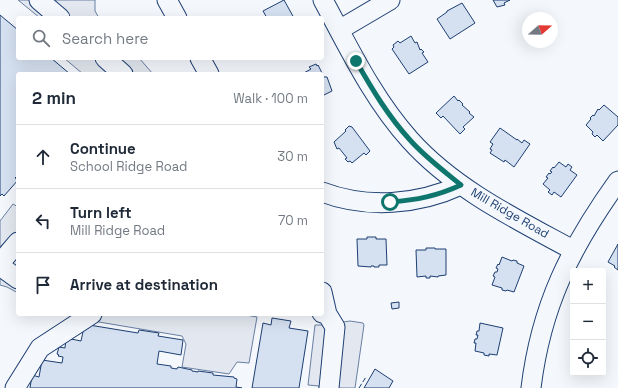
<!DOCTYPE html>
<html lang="en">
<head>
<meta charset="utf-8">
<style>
  :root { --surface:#fff; --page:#f2f2f3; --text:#1f2937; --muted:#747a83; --line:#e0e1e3 }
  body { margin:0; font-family:"Space Grotesk",sans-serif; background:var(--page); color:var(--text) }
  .controls { position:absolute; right:12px; bottom:12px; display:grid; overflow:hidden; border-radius:4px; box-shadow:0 4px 16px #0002 }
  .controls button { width:36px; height:36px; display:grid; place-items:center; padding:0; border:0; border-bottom:1px solid var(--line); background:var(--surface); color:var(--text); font:20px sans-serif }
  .compass { position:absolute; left:522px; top:12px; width:36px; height:36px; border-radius:50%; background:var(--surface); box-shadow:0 4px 16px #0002; rotate:70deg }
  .stop { position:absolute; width:12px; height:12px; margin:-9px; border:3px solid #0f766e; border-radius:50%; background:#fff }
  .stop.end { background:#0f766e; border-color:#fff; box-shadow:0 1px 4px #0008 }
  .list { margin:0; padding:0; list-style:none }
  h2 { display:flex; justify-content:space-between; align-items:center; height:52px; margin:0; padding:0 16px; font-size:17px }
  h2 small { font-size:13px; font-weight:400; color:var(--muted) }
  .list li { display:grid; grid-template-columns:26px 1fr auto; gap:12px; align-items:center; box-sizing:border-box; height:64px; padding:0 16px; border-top:1px solid var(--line) }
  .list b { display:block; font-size:15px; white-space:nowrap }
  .list p { margin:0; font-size:13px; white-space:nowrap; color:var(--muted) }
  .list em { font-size:13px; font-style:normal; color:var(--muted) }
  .icon { flex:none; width:22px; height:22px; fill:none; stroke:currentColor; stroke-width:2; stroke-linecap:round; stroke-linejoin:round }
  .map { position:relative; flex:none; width:618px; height:388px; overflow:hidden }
  .search { position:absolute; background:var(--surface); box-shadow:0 4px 16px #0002; left:16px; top:16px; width:308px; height:44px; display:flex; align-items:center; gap:10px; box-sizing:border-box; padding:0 14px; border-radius:4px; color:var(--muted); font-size:15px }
  .panel { position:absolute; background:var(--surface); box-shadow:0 4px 16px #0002; left:16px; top:72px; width:308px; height:244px; border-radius:4px }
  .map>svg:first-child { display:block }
  .parking { fill:#e3e8f0; stroke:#687fa3 }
  .building { fill:#d5e0f0; stroke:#1d3f73 }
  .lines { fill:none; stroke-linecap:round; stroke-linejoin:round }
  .minor-casing { stroke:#1d3f73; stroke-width:21 }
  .minor { stroke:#f4f7fb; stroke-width:19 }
  .fence { stroke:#1d3f73; stroke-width:1; stroke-dasharray:5 2; stroke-linecap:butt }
  .route { stroke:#0f766e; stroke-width:5 }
  .labels { text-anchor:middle; stroke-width:3; stroke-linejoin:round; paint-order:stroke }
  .street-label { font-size:12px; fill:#1d3f73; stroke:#f4f7fb }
</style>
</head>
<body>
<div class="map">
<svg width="618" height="388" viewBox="0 0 618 388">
  <rect width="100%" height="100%" fill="#f4f7fb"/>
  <path class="parking" d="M18 0H95V11L99 18H40Z
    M64 58H139L153 74H83Z
    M13 204 18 207V293L7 287 0 285V221Z
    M94 314H240L257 317 249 363 237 362 229 374 182 367 186 344 182 336 93 321Z
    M350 321 363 323 364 325 355 388H319V386L308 385 315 325H323Z"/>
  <path class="building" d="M284 0 294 18H267L263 11Z
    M493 0H510L504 3 505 5 497 7Z
    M462 3 475 23 450 39 437 19 447 12V11Z
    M0 15 18 30V58H51L70 74H18V175L15 178 18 180 4 196 2 194 0 196Z
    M411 36 415 43 417 42 420 50 421 49 424 52 422 53 428 62 409 74 392 49 394 47 393 45 398 41 400 43Z
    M316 64 317 66 318 65 324 77H327L332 91 322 96V74H302L311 69 309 67Z
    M454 96 458 101 459 100 463 104 462 105 470 112 469 113 474 117 463 127 465 129 460 134 443 116 441 118 436 113Z
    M604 105 618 117V125L603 141 597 135 595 137 592 134 593 132 586 125 591 119 590 118 593 115 594 116 598 109 599 110Z
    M349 126 352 127 370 151 366 155 364 153 352 163 350 161 348 162 345 159 347 158 339 148 337 149 334 142 346 131 345 130Z
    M500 128 517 140V139L522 143 524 140 530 144 514 167 505 160 504 162 490 153 492 150 490 149 493 144 490 142Z
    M559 162 566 167 568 164 572 167 570 170 577 175 561 197 554 192 552 195 548 192 550 190 543 184 548 178 546 177 549 173 550 174 552 172 550 171 553 167 554 168Z
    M367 237H376V239H386L387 265H379V267H374V266H371V267L358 266 357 239H367Z
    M618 244V270L614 267 615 266 608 262Z
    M426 248H435V249H446V275L438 276V277L430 276V278H426V276L417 277 416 250H426Z
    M502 257 512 261 513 260 517 261V263L524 266 514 292 507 290 506 291 502 290V288L492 285 495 277 493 276 495 272H497L498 269 496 268 498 264 499 265Z
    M399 302V308L392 309 391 303Z
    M272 318 291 321 289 328 308 331 299 388H252L263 323 271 325Z
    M480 323 503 328 497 355 489 354V356L484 355V353L475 351 476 343H474L475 339H477L478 335H476L477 331H479Z
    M89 325 138 333 139 330 159 333 158 336 183 340 181 355 159 351 157 364 171 366V368L177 369 178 367 192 370V371L198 372V371L213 373V375L234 377V378L237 379 236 387 242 388H30L32 375 39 377 42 360 62 363 63 357 58 356 59 355 57 354 59 347 65 348 66 338 81 341 84 327 89 328Z
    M375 369 393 381 389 388H364Z"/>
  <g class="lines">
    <defs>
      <path id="minor" d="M39 0 60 18
        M167 0 177 18
        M323 0C349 48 373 99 410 140 454 189 516 219 573 250
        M339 30 390 0
        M105 58 123 74
        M200 58 209 74
        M322 192C367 209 418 205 461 185
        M0 263 18 242
        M0 266 18 279
        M322 292 327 314
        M322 313 327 314 335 327 329 388
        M15 388 40 348 92 314
        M531 388C541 306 570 248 618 181"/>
    </defs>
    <use href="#minor" class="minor-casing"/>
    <use href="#minor" class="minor"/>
    <path class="fence" d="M359 388 366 377"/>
  </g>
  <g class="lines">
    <path class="route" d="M356 61C372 89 388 116 410 140 425 157 444 171 461 185 437 196 417 200 390 202"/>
  </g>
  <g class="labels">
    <g class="street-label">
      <text transform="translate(510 213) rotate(30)" y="4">Mill Ridge Road</text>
    </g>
  </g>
</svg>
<div class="controls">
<button>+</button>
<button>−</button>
<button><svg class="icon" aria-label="locate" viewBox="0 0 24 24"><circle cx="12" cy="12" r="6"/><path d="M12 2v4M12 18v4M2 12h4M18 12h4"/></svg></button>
</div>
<svg class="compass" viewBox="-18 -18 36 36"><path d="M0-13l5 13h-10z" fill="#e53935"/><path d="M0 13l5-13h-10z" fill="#747a83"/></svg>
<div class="stop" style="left:390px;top:202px"></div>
<div class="stop end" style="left:356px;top:61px"></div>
<div class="search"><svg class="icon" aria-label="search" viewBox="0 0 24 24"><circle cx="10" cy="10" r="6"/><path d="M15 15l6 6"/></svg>Search here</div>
<section class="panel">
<h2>2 min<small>Walk · 100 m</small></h2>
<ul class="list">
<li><svg class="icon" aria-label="ahead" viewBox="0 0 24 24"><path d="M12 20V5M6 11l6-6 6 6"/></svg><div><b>Continue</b><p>School Ridge Road</p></div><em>30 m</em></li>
<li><svg class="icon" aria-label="left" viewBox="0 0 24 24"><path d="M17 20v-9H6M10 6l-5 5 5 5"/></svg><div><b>Turn left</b><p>Mill Ridge Road</p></div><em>70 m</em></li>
<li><svg class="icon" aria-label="arrive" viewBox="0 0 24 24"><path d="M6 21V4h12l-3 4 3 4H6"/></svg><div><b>Arrive at destination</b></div></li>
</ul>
</section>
</div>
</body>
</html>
